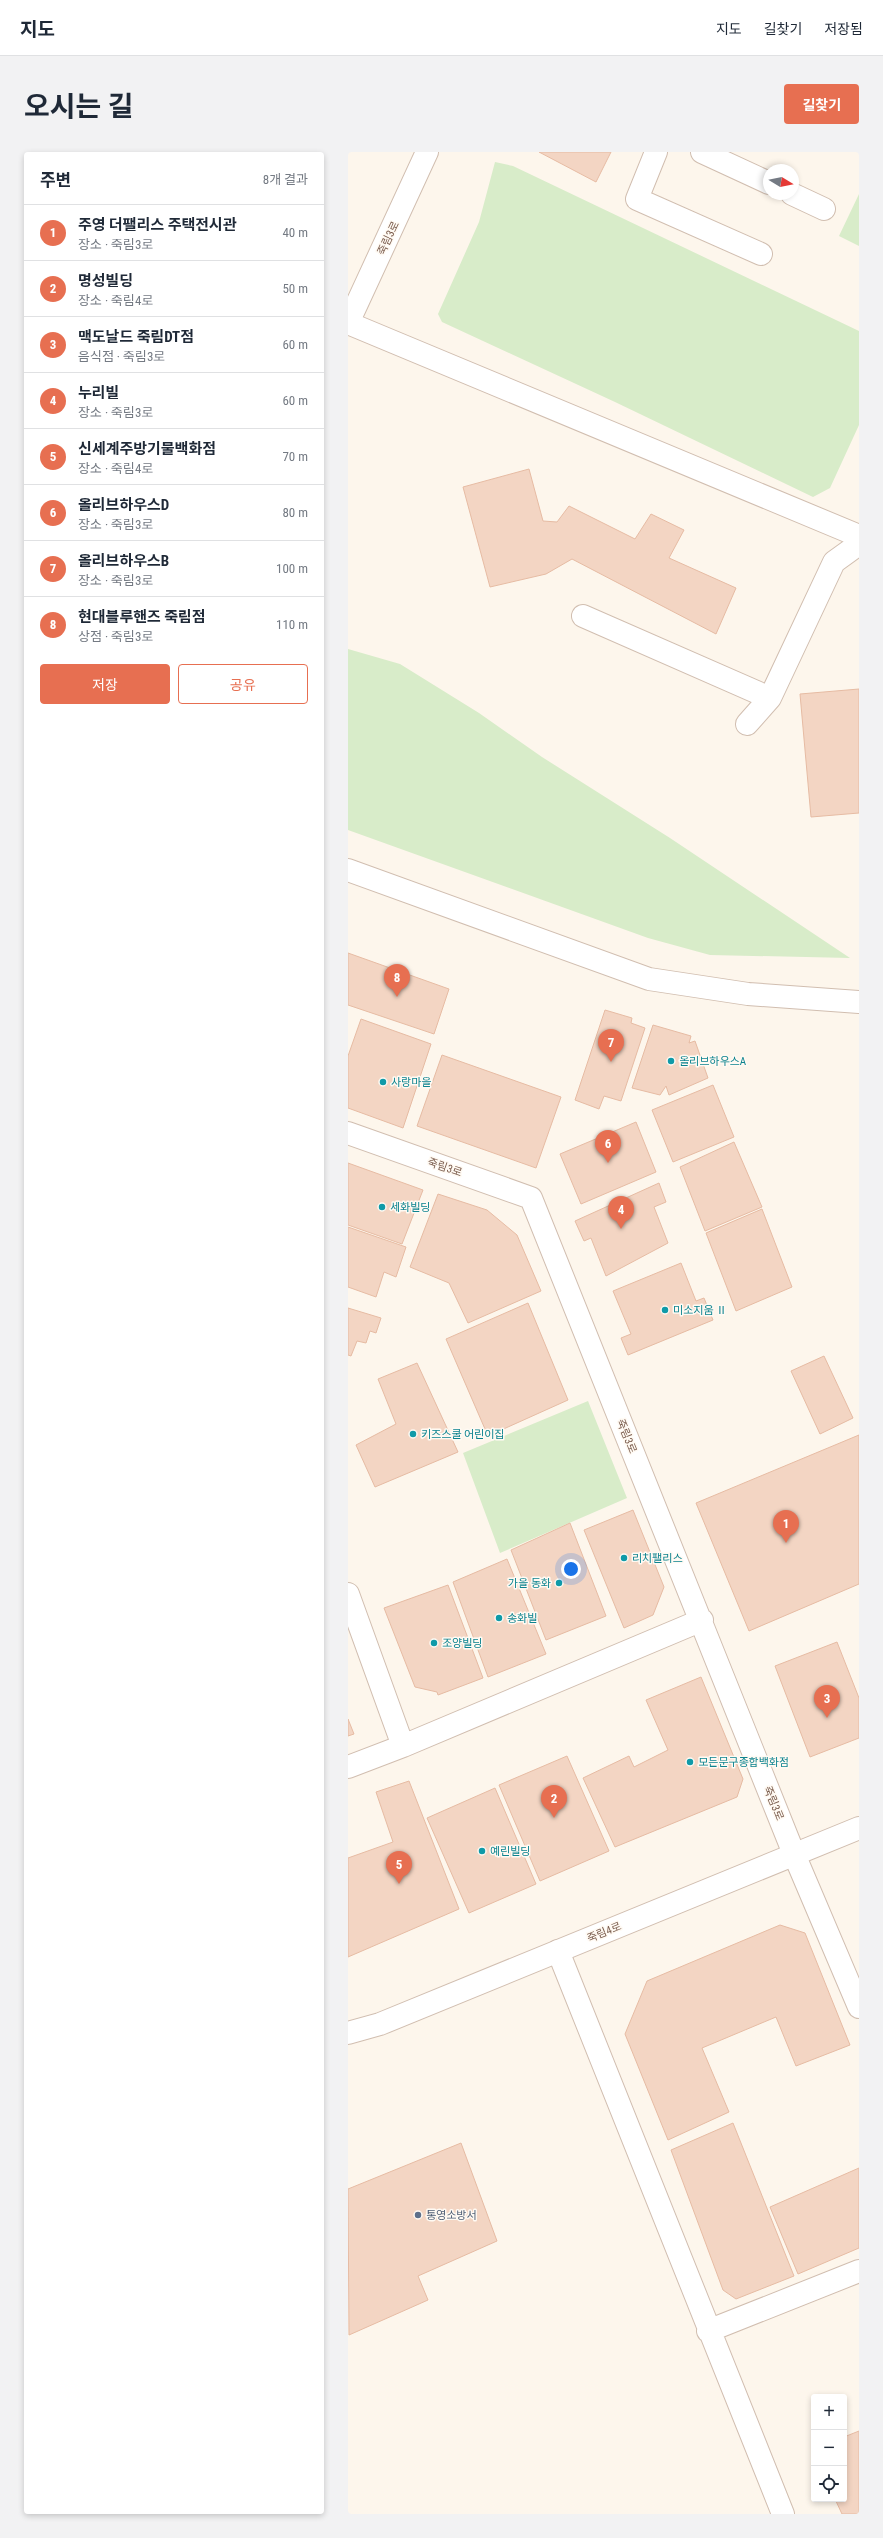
<!DOCTYPE html>
<html lang="ko">
<head>
<meta charset="utf-8">
<style>
  :root { --surface:#fff; --page:#f2f2f3; --text:#1f2937; --muted:#747a83; --line:#e0e1e3; --accent:#e76f51 }
  body { margin:0; font-family:"Roboto Condensed","Noto Sans KR",sans-serif; background:var(--page); color:var(--text) }
  .controls { position:absolute; right:12px; bottom:12px; display:grid; overflow:hidden; border-radius:4px; box-shadow:0 2px 6px #0003 }
  .controls button { width:36px; height:36px; display:grid; place-items:center; padding:0; border:0; border-bottom:1px solid var(--line); background:var(--surface); color:var(--text); font:20px sans-serif }
  .compass { position:absolute; left:415px; top:12px; width:36px; height:36px; border-radius:50%; background:var(--surface); box-shadow:0 2px 6px #0003; rotate:100deg }
  .you { position:absolute; left:223px; top:1417px; width:14px; height:14px; margin:-10px; border:3px solid #fff; border-radius:50%; background:#1a73e8; box-shadow:0 0 0 6px #1a73e833 }
  .badge { display:grid; place-items:center; width:26px; height:26px; border-radius:50%; background:var(--accent); color:#fff; font-size:13px; font-weight:700 }
  .pin { position:absolute; translate:-50% -33px; filter:drop-shadow(0 1px 2px #0008) }
  .pin::after { content:''; position:absolute; top:21px; width:14px; height:12px; background:inherit; clip-path:polygon(0 0,100% 0,50% 100%) }
  .list { margin:0; padding:0; list-style:none }
  h2 { display:flex; justify-content:space-between; align-items:center; height:52px; margin:0; padding:0 16px; font-size:17px }
  h2 small { font-size:13px; font-weight:400; color:var(--muted) }
  .list li { display:grid; grid-template-columns:26px 1fr auto; gap:12px; align-items:center; box-sizing:border-box; height:56px; padding:0 16px; border-top:1px solid var(--line) }
  .list b { display:block; font-size:15px; white-space:nowrap }
  .list p { margin:0; font-size:13px; white-space:nowrap; color:var(--muted) }
  .list em { font-size:13px; font-style:normal; color:var(--muted) }
  .actions { display:flex; gap:8px; padding:12px 16px }
  .actions a { flex:1; padding:9px 0; border:1px solid var(--accent); border-radius:4px; text-align:center; font-size:14px; color:var(--accent) }
  .actions .main { background:var(--accent); color:#fff }
  .icon { flex:none; width:22px; height:22px; fill:none; stroke:currentColor; stroke-width:2; stroke-linecap:round; stroke-linejoin:round }
  .map { position:relative; flex:none; width:511px; height:2362px; overflow:hidden; border-radius:4px }
  header { display:flex; align-items:center; gap:24px; box-sizing:border-box; height:56px; padding:0 20px; background:var(--surface); border-bottom:1px solid var(--line) }
  header strong { font-size:19px }
  nav { display:flex; gap:22px; margin-inline-start:auto; font-size:14px }
  .intro { display:flex; align-items:center; justify-content:space-between; box-sizing:border-box; height:96px; padding:0 24px }
  h1 { margin:0; font-size:28px }
  .button { padding:10px 18px; border-radius:4px; background:var(--accent); color:#fff; font-size:14px; font-weight:700 }
  main { display:flex; gap:24px; padding:0 24px }
  aside { flex:1; background:var(--surface); border-radius:4px; box-shadow:0 2px 6px #0003 }
  .map>svg:first-child { display:block }
  .green { fill:#d8ecc9 }
  .building { fill:#f3d5c3; stroke:#e6bba3 }
  .lines { fill:none; stroke-linecap:round; stroke-linejoin:round }
  .minor-casing { stroke:#d1beb0; stroke-width:24 }
  .tertiary-casing { stroke:#d1beb0; stroke-width:24 }
  .minor { stroke:#fff; stroke-width:22 }
  .tertiary { stroke:#fff; stroke-width:22 }
  .culture-dot { fill:#0f9aa8; stroke:#fffaf3; stroke-width:1.5 }
  .service-dot { fill:#5c6f8a; stroke:#fffaf3; stroke-width:1.5 }
  .labels { text-anchor:middle; stroke-width:3; stroke-linejoin:round; paint-order:stroke }
  .street-label { font-size:11px; fill:#7a5c4d; stroke:#fffaf3 }
  .culture-label { font-size:11px; fill:#0d838f; stroke:#fffaf3; text-anchor:start }
  .service-label { font-size:11px; fill:#4e5e75; stroke:#fffaf3; text-anchor:start }
</style>
</head>
<body>
<header>
<strong>지도</strong>
<nav><a>지도</a><a>길찾기</a><a>저장됨</a></nav>
</header>
<div class="intro"><h1>오시는 길</h1><a class="button">길찾기</a></div>
<main>
<aside>
<h2>주변<small>8개 결과</small></h2>
<ul class="list">
<li><span class="badge">1</span><div><b>주영 더팰리스 주택전시관</b><p>장소 · 죽림3로</p></div><em>40 m</em></li>
<li><span class="badge">2</span><div><b>명성빌딩</b><p>장소 · 죽림4로</p></div><em>50 m</em></li>
<li><span class="badge">3</span><div><b>맥도날드 죽림DT점</b><p>음식점 · 죽림3로</p></div><em>60 m</em></li>
<li><span class="badge">4</span><div><b>누리빌</b><p>장소 · 죽림3로</p></div><em>60 m</em></li>
<li><span class="badge">5</span><div><b>신세계주방기물백화점</b><p>장소 · 죽림4로</p></div><em>70 m</em></li>
<li><span class="badge">6</span><div><b>올리브하우스D</b><p>장소 · 죽림3로</p></div><em>80 m</em></li>
<li><span class="badge">7</span><div><b>올리브하우스B</b><p>장소 · 죽림3로</p></div><em>100 m</em></li>
<li><span class="badge">8</span><div><b>현대블루핸즈 죽림점</b><p>상점 · 죽림3로</p></div><em>110 m</em></li>
</ul>
<div class="actions"><a class="main">저장</a><a>공유</a></div>
</aside>
<div class="map">
<svg width="511" height="2362" viewBox="0 0 511 2362">
  <rect width="100%" height="100%" fill="#fdf6ec"/>
  <path class="green" d="M147 10 165 14 511 179V273L482 336 465 345 267 250 94 170 90 162 131 70Z
    M511 42V94L491 84Z
    M0 497 52 512 131 561 194 605 322 686 502 806 362 803 300 786 0 678Z
    M240 1249 279 1346 152 1401 115 1301Z"/>
  <path class="building" d="M191 0H263L248 30Z
    M181 317 195 369 209 370 221 354 287 387 303 362 336 378 321 406 388 436 368 482 224 407 198 422 142 435 115 335Z
    M511 537V661L463 665 452 542Z
    M0 801 101 837 86 882 0 853Z
    M257 858 284 866 283 871 297 876 273 949 256 944 251 957 227 948Z
    M13 867 83 892 55 976 0 956V904Z
    M305 873 343 884 341 891 347 889 360 926 321 943 318 934 312 943 284 936Z
    M94 903 213 945 188 1016 69 974Z
    M365 933 386 985 325 1010 304 958Z
    M288 970 308 1020 233 1052 212 1002Z
    M386 990 414 1055 357 1079 332 1015Z
    M0 1011 75 1038 54 1092 0 1073Z
    M311 1031 318 1050 306 1055 320 1091 258 1124 243 1086 236 1089 227 1069Z
    M90 1042 139 1058 169 1083 193 1139 120 1171 101 1131 62 1115Z
    M414 1057 444 1135 388 1159 358 1081Z
    M0 1075 58 1095 48 1125 36 1120 28 1145 0 1135Z
    M333 1111 348 1149 356 1146 365 1168 280 1203 273 1186 283 1182 265 1139Z
    M180 1151 220 1248 140 1284 98 1187Z
    M0 1156 33 1166 28 1181 22 1179 18 1191 9 1189 3 1204 0 1203Z
    M476 1204 505 1266 472 1282 443 1219Z
    M69 1211 110 1300 27 1335 8 1293 48 1272 30 1227Z
    M511 1283V1432L401 1479 348 1351Z
    M285 1358 316 1435 305 1463 276 1476 236 1378Z
    M222 1371 258 1464 198 1488 163 1398Z
    M159 1407 198 1502 140 1525 105 1430Z
    M100 1433 135 1526 90 1543 89 1540 67 1535 36 1456Z
    M489 1490 511 1546V1586L462 1605 427 1514Z
    M353 1525 395 1627 389 1645 267 1695 235 1626 281 1604 286 1615 320 1598 298 1548Z
    M0 1567 6 1582 0 1584Z
    M219 1604 261 1699 192 1729 151 1633Z
    M61 1629 111 1757 0 1805V1706L45 1690 28 1640Z
    M147 1636 188 1732 121 1761 79 1666Z
    M432 1773 457 1781 502 1893 448 1914 428 1865 354 1896 381 1960 320 1988 277 1882 299 1829Z
    M385 1971 446 2124 388 2147 375 2138 323 1998Z
    M113 1991 149 2089 70 2124 80 2148 1 2183 0 2037Z
    M511 2016V2096L450 2122 422 2055Z
    M511 2279V2362H494L487 2347H496V2285Z"/>
  <g class="lines">
    <defs>
      <path id="minor" d="M308 0 289 47 413 102
        M354 0 421 31
        M444 42 476 57
        M0 171 511 384
        M235 464 422 546
        M399 572 422 546 486 410 511 392
        M0 718 301 827 400 842 511 850
        M0 981 183 1046 446 1702 511 1855
        M0 1442 55 1594 354 1468
        M0 1615 55 1594
        M210 1799 435 2362
        M360 2179 511 2119"/>
      <path id="tertiary" d="M0 171 79 0
        M0 1881 32 1872 511 1676"/>
    </defs>
    <use href="#minor" class="minor-casing"/>
    <use href="#tertiary" class="tertiary-casing"/>
    <use href="#minor" class="minor"/>
    <use href="#tertiary" class="tertiary"/>
  </g>
  <g class="culture-dot">
    <circle cx="323" cy="909" r="4"/>
    <circle cx="35" cy="930" r="4"/>
    <circle cx="34" cy="1055" r="4"/>
    <circle cx="317" cy="1158" r="4"/>
    <circle cx="65" cy="1282" r="4"/>
    <circle cx="276" cy="1406" r="4"/>
    <circle cx="211" cy="1431" r="4"/>
    <circle cx="151" cy="1466" r="4"/>
    <circle cx="86" cy="1491" r="4"/>
    <circle cx="342" cy="1610" r="4"/>
    <circle cx="134" cy="1699" r="4"/>
  </g>
  <circle class="service-dot" cx="70" cy="2063" r="4"/>
  <g class="labels">
    <g class="street-label">
      <text transform="translate(40 86) rotate(-65)" y="4">죽림3로</text>
      <text transform="translate(97 1015) rotate(19)" y="4">죽림3로</text>
      <text transform="translate(279 1284) rotate(68)" y="4">죽림3로</text>
      <text transform="translate(426 1651) rotate(68)" y="4">죽림3로</text>
      <text transform="translate(256 1780) rotate(-22)" y="4">죽림4로</text>
    </g>
    <g class="culture-label">
      <text x="331" y="913">올리브하우스A</text>
      <text x="43" y="934">사랑마을</text>
      <text x="42" y="1059">세화빌딩</text>
      <text x="325" y="1162">미소지움 Ⅱ</text>
      <text x="73" y="1286">키즈스쿨 어린이집</text>
      <text x="284" y="1410">리치팰리스</text>
      <text x="203" y="1435" text-anchor="end">가을 동화</text>
      <text x="159" y="1470">송화빌</text>
      <text x="94" y="1495">조양빌딩</text>
      <text x="350" y="1614">모든문구종합백화점</text>
      <text x="142" y="1703">예린빌딩</text>
    </g>
    <g class="service-label">
      <text x="78" y="2067">통영소방서</text>
    </g>
  </g>
</svg>
<div class="controls">
<button>+</button>
<button>−</button>
<button><svg class="icon" aria-label="locate" viewBox="0 0 24 24"><circle cx="12" cy="12" r="6"/><path d="M12 2v4M12 18v4M2 12h4M18 12h4"/></svg></button>
</div>
<svg class="compass" viewBox="-18 -18 36 36"><path d="M0-13l5 13h-10z" fill="#e53935"/><path d="M0 13l5-13h-10z" fill="#747a83"/></svg>
<div class="you"></div>
<div class="pin badge" style="left:438px;top:1391px">1</div>
<div class="pin badge" style="left:206px;top:1666px">2</div>
<div class="pin badge" style="left:479px;top:1566px">3</div>
<div class="pin badge" style="left:273px;top:1077px">4</div>
<div class="pin badge" style="left:51px;top:1732px">5</div>
<div class="pin badge" style="left:260px;top:1011px">6</div>
<div class="pin badge" style="left:263px;top:910px">7</div>
<div class="pin badge" style="left:49px;top:845px">8</div>
</div>
</main>
</body>
</html>
